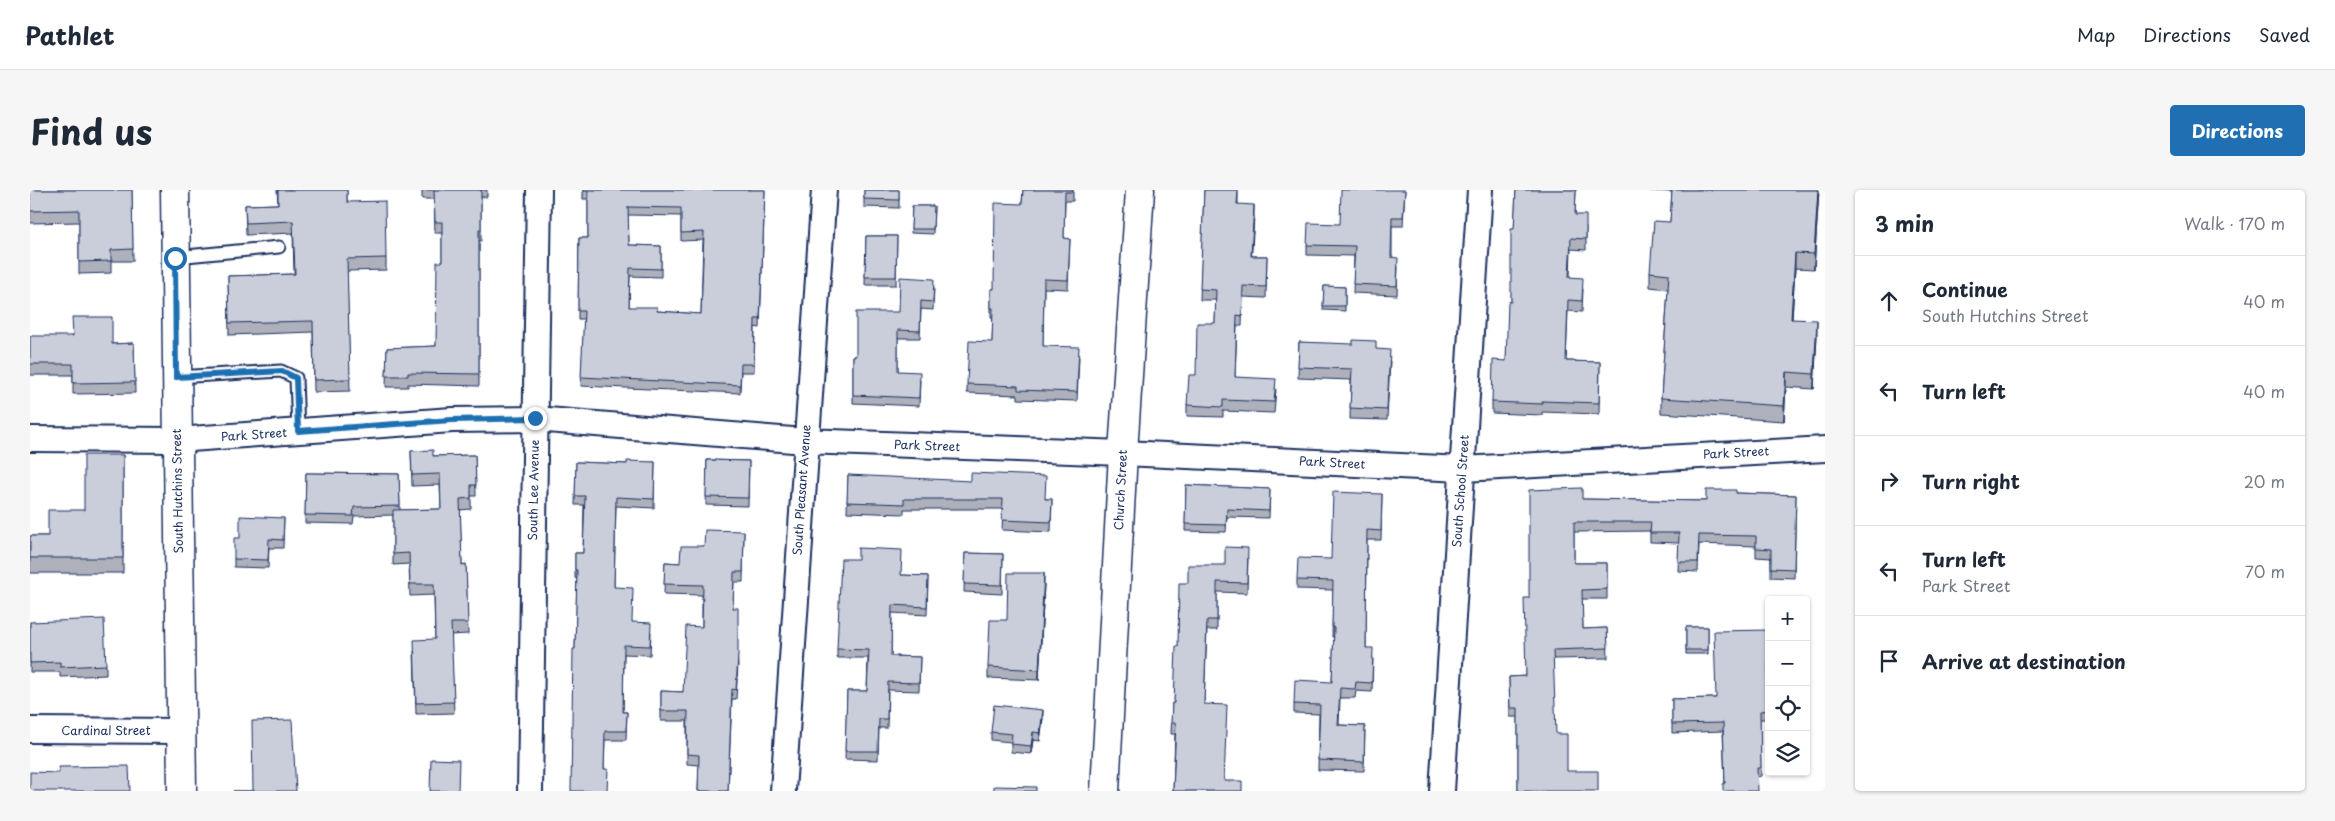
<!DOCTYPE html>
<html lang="en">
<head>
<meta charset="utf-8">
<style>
  :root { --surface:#fff; --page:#f6f6f7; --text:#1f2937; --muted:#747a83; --line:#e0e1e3; --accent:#1f6fb2 }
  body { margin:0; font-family:"Playpen Sans",sans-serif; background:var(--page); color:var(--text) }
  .controls { position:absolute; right:15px; bottom:15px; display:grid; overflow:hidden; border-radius:5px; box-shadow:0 1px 4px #0004 }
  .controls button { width:45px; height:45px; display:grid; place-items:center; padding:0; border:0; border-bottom:1px solid var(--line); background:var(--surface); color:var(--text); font:25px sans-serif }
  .stop { position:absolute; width:15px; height:15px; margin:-11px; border:4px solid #1f6fb2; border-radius:50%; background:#fff }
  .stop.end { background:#1f6fb2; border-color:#fff; box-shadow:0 1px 5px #0008 }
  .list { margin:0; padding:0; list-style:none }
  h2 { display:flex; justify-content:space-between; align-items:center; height:65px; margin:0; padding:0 20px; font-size:21px }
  h2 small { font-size:16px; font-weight:400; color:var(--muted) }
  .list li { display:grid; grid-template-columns:32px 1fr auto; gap:15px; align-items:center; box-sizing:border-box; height:90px; padding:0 20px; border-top:1px solid var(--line) }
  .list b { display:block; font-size:19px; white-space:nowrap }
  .list p { margin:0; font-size:16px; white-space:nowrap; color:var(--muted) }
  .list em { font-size:16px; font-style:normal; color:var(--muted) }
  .icon { flex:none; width:28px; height:28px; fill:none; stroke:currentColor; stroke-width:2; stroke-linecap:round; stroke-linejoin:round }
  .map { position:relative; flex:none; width:1795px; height:601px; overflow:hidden; border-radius:5px }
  header { display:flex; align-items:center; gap:30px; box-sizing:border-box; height:70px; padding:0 25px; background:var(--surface); border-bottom:1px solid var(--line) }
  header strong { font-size:24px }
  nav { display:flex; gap:28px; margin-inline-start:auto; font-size:18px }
  .intro { display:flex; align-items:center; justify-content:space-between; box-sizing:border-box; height:120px; padding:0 30px }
  h1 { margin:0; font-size:35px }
  .button { padding:12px 22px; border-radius:5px; background:var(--accent); color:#fff; font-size:18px; font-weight:700 }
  main { display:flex; gap:30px; padding:0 30px }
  aside { flex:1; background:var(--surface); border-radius:5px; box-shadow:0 1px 4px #0004 }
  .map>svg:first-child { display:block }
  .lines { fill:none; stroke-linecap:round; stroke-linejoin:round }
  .lane-casing { stroke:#1b2f5e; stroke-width:15 }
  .street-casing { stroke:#1b2f5e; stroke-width:28 }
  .secondary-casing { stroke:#1b2f5e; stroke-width:31 }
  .lane { stroke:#fff; stroke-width:11 }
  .street { stroke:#fff; stroke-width:24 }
  .secondary { stroke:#fff; stroke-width:28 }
  .wall { fill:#aeb1bb; stroke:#1b2f5e; fill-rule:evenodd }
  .shaded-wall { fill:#8d9099; stroke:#1b2f5e }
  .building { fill:#caceda; stroke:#1b2f5e; fill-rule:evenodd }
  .route { stroke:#1f6fb2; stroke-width:6 }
  .labels { text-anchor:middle; stroke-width:4; stroke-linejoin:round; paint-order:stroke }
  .street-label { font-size:12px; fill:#1b2f5e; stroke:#fff }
</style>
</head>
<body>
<header>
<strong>Pathlet</strong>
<nav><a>Map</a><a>Directions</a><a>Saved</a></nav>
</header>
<div class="intro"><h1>Find us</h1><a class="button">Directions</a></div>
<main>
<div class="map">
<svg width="1795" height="601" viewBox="0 0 1795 601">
  <rect width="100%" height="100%" fill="#fff"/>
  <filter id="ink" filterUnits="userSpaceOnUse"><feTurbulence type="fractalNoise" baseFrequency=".02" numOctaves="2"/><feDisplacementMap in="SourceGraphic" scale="10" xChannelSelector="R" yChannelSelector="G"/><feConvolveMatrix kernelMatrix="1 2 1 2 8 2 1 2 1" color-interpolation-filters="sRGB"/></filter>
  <g filter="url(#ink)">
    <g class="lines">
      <defs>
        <path id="lane" d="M146 67 249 57
          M146 187 251 181 266 188 268 241"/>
        <path id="street" d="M0 249 147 250 422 230 505 229 775 251 1093 263 1433 279 1795 259
          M0 540 151 541
          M500 601 509 0
          M753 601 794 0
          M1412 601 1450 0"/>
        <path id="secondary" d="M145 0 152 601
          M1075 601 1093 263 1110 0"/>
      </defs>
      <use href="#lane" class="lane-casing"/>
      <use href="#street" class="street-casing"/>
      <use href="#secondary" class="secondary-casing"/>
      <use href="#lane" class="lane"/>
      <use href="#street" class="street"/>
      <use href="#secondary" class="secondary"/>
    </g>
    <path class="wall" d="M0 0H102L103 71H81V83L49 84V32L0 33Z
      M247 0H317V12L356 68V80L317 81 320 201 284 202 283 142 199 145 198 86 264 84 263 43 216 45 215 15 248 14Z
      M392 0H457V7H451V51H449V196L378 194V197H356L357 158 406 156 412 72V43H405L404 9H392Z
      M553 0H735L730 138 725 137 724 182H711L710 203 551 196 554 129H548L549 48H558V9H553ZM598 25 651 26V51L673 50 671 124 627 121 599 117 600 86 631 87V56L599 55Z
      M834 0H869V18L834 17Z
      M993 0H1043V11H1035L1034 48 1040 49 1038 99 1014 98 1013 156 1049 167 1047 211 988 209V205L937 203V194L962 152 963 128 961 127V99H964L992 14Z
      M1174 0H1208V14L1224 26 1221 66H1237L1236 108 1213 107 1212 136H1207L1205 187 1246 199 1244 223 1193 221V227L1157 226V215L1166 185 1185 133 1186 110H1170Z
      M1375 0 1373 36H1362V67L1368 77 1367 105 1323 103 1324 66 1277 65V55L1310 34Z
      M1486 0H1546L1545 25 1556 36V60L1541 59 1540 87 1553 99 1552 122 1538 121 1536 171 1570 172 1569 224 1512 222V225L1462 223V212L1476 171 1481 112Z
      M1620 0H1789L1784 79 1765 78 1762 129 1787 145 1784 199 1756 197 1754 231 1631 223V208L1638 99 1620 97V82L1640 32 1642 2 1620 1Z
      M882 16H904L903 44 881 43Z
      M836 46H867L866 95H835Z
      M1294 96 1315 97V121L1293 120Z
      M904 97 903 120 891 119 890 148H868V181L890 190 889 216 823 213V166H826L869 122Z
      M0 146 82 154 104 153 105 203 43 204V185H0Z
      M1269 152 1346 159 1360 171 1357 230 1320 229 1321 190 1268 188Z
      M381 261 403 266 445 265 446 306H441V319L430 320 432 375 436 374 438 444 421 445 424 523 386 524 384 461 405 449 404 405 380 406 379 374 363 375V325L324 326 323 334 275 333 276 283 369 284 370 320 411 319 410 295 382 296Z
      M93 265V383H0V346H18L54 320Z
      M677 270 719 271 718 316 676 315Z
      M546 272 597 274 625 272 624 318 586 316 584 397 602 432 621 442 620 465 594 464 593 522H597L596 550H575L574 579 577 601 545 459 547 389 545 388V363H553L554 315H545Z
      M818 285 1016 309H1022L1021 342 972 340 973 319H874V324L817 322Z
      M1156 295 1240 299 1239 328 1197 327 1196 342 1155 341Z
      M1706 303 1766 305 1764 388 1741 387V368L1726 367V356L1669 354 1668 382 1648 381 1649 353 1620 352V341L1544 342V373H1577V409H1552L1553 439 1577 438 1578 468 1523 469 1488 601V527H1480L1479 487 1496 486 1499 408 1552 309 1676 311Z
      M1352 304 1351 350H1337L1336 458 1343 468 1342 502 1326 501 1325 508H1310L1309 535 1335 536 1334 581 1288 580 1289 524 1264 523V514L1302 492 1304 447H1302L1303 400 1267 399V390L1301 369Z
      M254 328 253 358H239L238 378 204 377V369L210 348Z
      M714 341 713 392H704L703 418 708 475 706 509H702L698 601H668L669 575 657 574V531H631V501L653 502 672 437V405L634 404 635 372 650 373 674 356Z
      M935 363 973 364 972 404 934 402Z
      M1218 368 1217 403 1187 402V440H1177L1174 514 1195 591 1212 601H1143L1145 544H1141L1142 513H1144L1148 457 1158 393 1195 375Z
      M871 385 898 386 897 425 862 423 861 466 890 467 889 501 858 500 857 538H849L848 570 815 569 817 501H837L838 468H807V459Z
      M1014 394 1009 490 958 488V477L977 430Z
      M0 432 76 475V485L30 487V482H0Z
      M1656 437H1678V464H1656Z
      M1739 440V482H1738L1739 529H1730L1731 586 1695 594 1693 541 1642 543V509L1686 508Z
      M1013 528 1010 551 1003 550 1001 564 981 562V552L961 550V542Z"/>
    <path class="shaded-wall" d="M1788 0H1789L1784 79V64Z
      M1224 15V26L1221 76V66Z
      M1765 63V78L1761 144V129Z
      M1787 130V145L1784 199V184Z
      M1756 182V197L1754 231V216Z
      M1014 383V394L1009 490V480Z
      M1013 520V528L1010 551V543Z
      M1003 542V550L1001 564V556Z"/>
    <path class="building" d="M0 0H102L103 59 81 60V71L49 72V20L0 21Z
      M248 0H317V12L355 11 356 68 317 69 320 189 284 190 283 131 199 133 198 86 265 84 263 31 216 33 215 15 248 14Z
      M404 0H451V40H449V184L378 183V186H356L357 158 406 156 407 72H412V32H405Z
      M553 0H735L730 129H725L724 174H711L710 195 551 187 554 121H548L549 48H558V1H553ZM598 17 651 18V43L674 42 671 124 627 121V117H599L600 78 631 79V56L599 55Z
      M834 0H869V10L834 9Z
      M993 0H1043V2H1035L1034 48 1040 49 1038 90 1014 89 1013 156 1049 157 1047 202 988 200V196L937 194 939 151 962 152 963 118H961V99H964L965 13 992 14Z
      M1174 0H1208L1207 14 1224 15 1221 66H1237L1236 97 1213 96 1212 126 1207 125 1205 187 1246 189 1244 212 1193 210V217L1157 215 1159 185H1166L1167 133H1185L1186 100 1170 99Z
      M1311 0H1375L1373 27H1362L1361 67 1368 68 1367 96 1323 94 1325 56 1277 55 1278 33 1310 34Z
      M1486 0H1546L1545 25H1556V49L1541 48 1539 87 1553 88 1552 111 1538 110 1536 171 1570 172 1569 213 1512 211V214L1462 212 1463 170 1476 171 1478 112H1481V39H1484Z
      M1642 0H1788L1784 64 1765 63 1761 129 1787 130 1784 184 1756 182 1754 216 1631 208 1639 84 1620 82 1624 31 1640 32Z
      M882 16H904L903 39H881Z
      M836 46H867L866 87H835Z
      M870 87 904 89 903 112 891 111 890 141 868 140V181L890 182 889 208 823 205V166H826V122H869Z
      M1294 96 1315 97V116H1293Z
      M42 127H82V154L104 153 105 192 43 193V174H0V146H43Z
      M1323 150 1346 151V159L1360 160 1357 220 1320 218 1322 179 1268 177 1269 152 1323 154Z
      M403 260V266L445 265 446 295H441V308L430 309 432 375 436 374 438 433H421L424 512 386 513 384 450 405 449 404 394H380L379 363 363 364V320L411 319 410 284 382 285 381 261Z
      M54 265H93V368H0V346H18V320H54Z
      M677 270 719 271 718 308 676 307Z
      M597 271 625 272 624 309 586 307 584 397 603 398 602 432 621 433 620 456 594 455 593 522H597L596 541H575L574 579H578L577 601H541L543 459H545L547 380H545V363H553L555 306H545L546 272 597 274Z
      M276 283 369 284 370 316 324 317 323 326 275 325Z
      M941 283 1016 286 1015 309H1022L1021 332 972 330 973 309H874V314L817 312 818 285 941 291Z
      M1156 295 1240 299 1239 321 1197 319 1196 335 1155 334Z
      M1552 298V309L1676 311V300H1706V303L1766 305 1764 379 1741 378V359L1726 358V346L1669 345 1668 372H1648L1649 343H1620L1621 332H1544V373H1577V399L1552 400 1553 439 1577 438 1578 458 1523 460 1526 544H1537V581H1568V601H1488V518H1480L1479 487 1496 486 1494 408H1499V300Z
      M1303 302 1352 304 1351 341 1337 340 1336 458H1343L1342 493 1326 492 1325 499 1310 498 1308 535 1335 536 1334 572 1288 570 1290 515 1264 514 1265 490 1302 492 1304 438 1302 437 1303 391 1267 390 1268 368 1301 369Z
      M210 326 254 328 253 350 239 349 238 370 204 369V348H210Z
      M675 340 714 341 713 382H704L703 418H708V465L706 500 702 499 698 601H668L669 565 657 564 658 521H631V501L653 502 656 436 672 437 673 395 634 394 635 372 650 373 651 356H674Z
      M1195 357 1218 358 1217 393 1187 392V430H1177L1174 514 1197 515 1194 591H1212V601H1143L1146 533H1141L1142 513H1144L1146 456 1148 457 1149 393H1158V375H1195Z
      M828 358 872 360 871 385 898 386 897 417 862 415 861 466 890 467 889 493 858 492 857 529H849L848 561H815L817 501H837L839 460 807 459 811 369H828Z
      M935 363 973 364 972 395 934 394Z
      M978 383H1014L1009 480 958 477 960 430H977Z
      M74 429 76 475 30 477V472L0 473V432Z
      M1656 437H1678V460H1656Z
      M1739 440V474H1738L1739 520 1730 521 1731 578H1727L1728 601H1693V594L1695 593 1693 533 1642 534V509L1686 508 1684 441Z
      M964 515 1013 520 1010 543 1003 542 1001 556 981 554 982 544 961 542Z
      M262 530 266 601H203H223L222 531Z
      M401 569 429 570 428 601H400Z
      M99 576 100 601H0V582L29 583V577Z
      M964 596 1006 597V601H964Z"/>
  </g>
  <g class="lines" filter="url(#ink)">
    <path class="route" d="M145 68 146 187 252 181 266 188 268 241 422 230 505 228"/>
  </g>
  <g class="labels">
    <g class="street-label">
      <text transform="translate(224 245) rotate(-4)" y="4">Park Street</text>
      <text transform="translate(897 256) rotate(2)" y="4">Park Street</text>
      <text transform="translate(1706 263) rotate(-3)" y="4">Park Street</text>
      <text transform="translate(1302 273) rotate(3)" y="4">Park Street</text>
      <text transform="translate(504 300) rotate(-89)" y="4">South Lee Avenue</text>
      <text transform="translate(772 300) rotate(-86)" y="4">South Pleasant Avenue</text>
      <text transform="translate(1091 300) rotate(-87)" y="4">Church Street</text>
      <text transform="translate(148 301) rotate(-91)" y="4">South Hutchins Street</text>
      <text transform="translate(1431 301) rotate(-86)" y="4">South School Street</text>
      <text x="76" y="545">Cardinal Street</text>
    </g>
  </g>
</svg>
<div class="controls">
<button>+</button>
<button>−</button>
<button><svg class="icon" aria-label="locate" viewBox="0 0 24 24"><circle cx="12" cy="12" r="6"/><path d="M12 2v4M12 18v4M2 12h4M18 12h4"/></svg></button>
<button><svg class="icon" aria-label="layers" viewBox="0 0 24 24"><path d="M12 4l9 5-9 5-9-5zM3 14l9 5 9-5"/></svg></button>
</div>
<div class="stop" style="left:145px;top:68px"></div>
<div class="stop end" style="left:505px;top:228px"></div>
</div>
<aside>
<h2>3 min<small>Walk · 170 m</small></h2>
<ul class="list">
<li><svg class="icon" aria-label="ahead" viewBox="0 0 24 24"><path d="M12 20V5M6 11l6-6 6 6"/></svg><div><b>Continue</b><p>South Hutchins Street</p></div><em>40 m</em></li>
<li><svg class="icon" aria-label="left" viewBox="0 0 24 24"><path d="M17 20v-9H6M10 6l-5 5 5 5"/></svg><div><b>Turn left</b></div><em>40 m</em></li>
<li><svg class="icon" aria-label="right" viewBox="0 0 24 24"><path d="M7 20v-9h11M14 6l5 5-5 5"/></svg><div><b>Turn right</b></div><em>20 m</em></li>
<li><svg class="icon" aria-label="left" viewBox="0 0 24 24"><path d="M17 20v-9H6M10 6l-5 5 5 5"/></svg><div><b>Turn left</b><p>Park Street</p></div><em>70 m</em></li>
<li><svg class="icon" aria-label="arrive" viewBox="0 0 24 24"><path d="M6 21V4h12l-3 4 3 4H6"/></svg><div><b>Arrive at destination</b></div></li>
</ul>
</aside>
</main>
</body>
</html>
